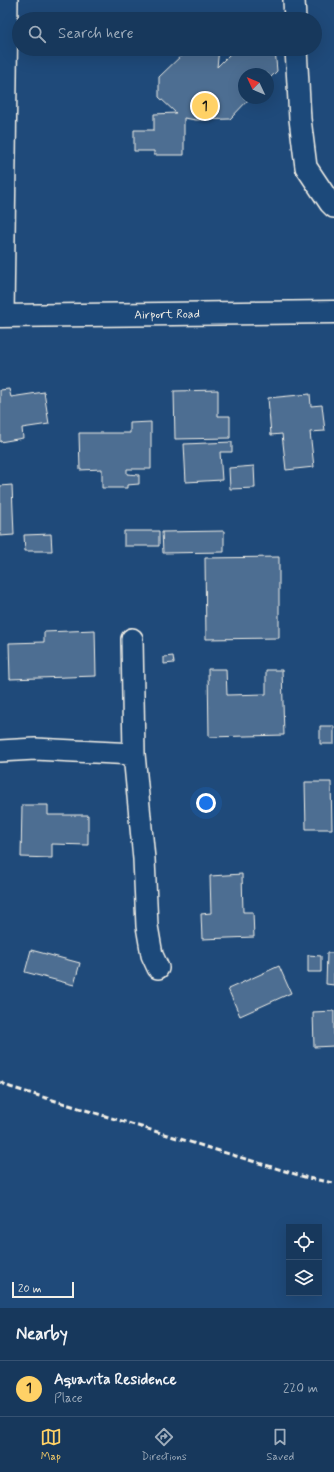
<!DOCTYPE html>
<html lang="en">
<head>
<meta charset="utf-8">
<style>
  :root { --surface:#17385c; --page:#203f62; --text:#f1f3f6; --muted:#9eacbb; --line:#365272; --accent:#ffd166 }
  body { margin:0; font-family:Mynerve,sans-serif; background:var(--page); color:var(--text) }
  .controls { position:absolute; right:12px; bottom:12px; display:grid; overflow:hidden; border-radius:0px; box-shadow:0 4px 16px #0002 }
  .controls button { width:36px; height:36px; display:grid; place-items:center; padding:0; border:0; border-bottom:1px solid var(--line); background:var(--surface); color:var(--text); font:20px sans-serif }
  .compass { position:absolute; left:238px; top:68px; width:36px; height:36px; border-radius:50%; background:var(--surface); box-shadow:0 4px 16px #0002; rotate:314deg }
  .scale { position:absolute; left:12px; bottom:10px; width:62px; box-sizing:border-box; padding-left:4px; border:2px solid #f4f1e8; border-top:0; font-size:11px; line-height:14px; white-space:nowrap; color:#f4f1e8; -webkit-text-stroke:3px #1f4a7a; paint-order:stroke }
  .you { position:absolute; left:206px; top:803px; width:14px; height:14px; margin:-10px; border:3px solid #fff; border-radius:50%; background:#1a73e8; box-shadow:0 0 0 6px #1a73e833 }
  .badge { display:grid; place-items:center; width:26px; height:26px; border-radius:50%; background:var(--accent); color:#111; font-size:13px; font-weight:700 }
  .pin { position:absolute; translate:-50% -50%; border:2px solid #fff; box-shadow:0 1px 4px #0006 }
  .list { margin:0; padding:0; list-style:none }
  h2 { display:flex; justify-content:space-between; align-items:center; height:52px; margin:0; padding:0 16px; font-size:17px }
  h2 small { font-size:13px; font-weight:400; color:var(--muted) }
  .list li { display:grid; grid-template-columns:26px 1fr auto; gap:12px; align-items:center; box-sizing:border-box; height:56px; padding:0 16px; border-top:1px solid var(--line) }
  .list b { display:block; font-size:15px; white-space:nowrap }
  .list p { margin:0; font-size:13px; white-space:nowrap; color:var(--muted) }
  .list em { font-size:13px; font-style:normal; color:var(--muted) }
  .icon { flex:none; width:22px; height:22px; fill:none; stroke:currentColor; stroke-width:2; stroke-linecap:round; stroke-linejoin:round }
  .map { position:relative; flex:none; width:334px; height:1308px; overflow:hidden }
  .search { position:absolute; background:var(--surface); box-shadow:0 4px 16px #0002; left:12px; right:12px; top:12px; height:44px; display:flex; align-items:center; gap:10px; box-sizing:border-box; padding:0 14px; border-radius:22px; color:var(--muted); font-size:15px }
  .sheet { height:108px; background:var(--surface) }
  nav { display:flex; justify-content:space-around; align-items:center; box-sizing:border-box; height:56px; border-top:1px solid var(--line); background:var(--surface); font-size:11px; color:var(--muted) }
  nav a { display:grid; justify-items:center; gap:2px }
  nav .on { color:var(--accent) }
  .map>svg:first-child { display:block }
  .building { fill:#4d6e92; stroke:#f4f1e8 }
  .lines { fill:none; stroke-linecap:round; stroke-linejoin:round }
  .street-casing { stroke:#f4f1e8; stroke-width:24 }
  .secondary-casing { stroke:#f4f1e8; stroke-width:25 }
  .street { stroke:#1f4a7a; stroke-width:21 }
  .secondary { stroke:#1f4a7a; stroke-width:22 }
  .rail { stroke:#f4f1e8; stroke-width:3; stroke-dasharray:6 3; stroke-linecap:butt }
  .labels { text-anchor:middle; stroke-width:4; stroke-linejoin:round; paint-order:stroke }
  .street-label { font-size:12px; fill:#f4f1e8; stroke:#1f4a7a }
</style>
</head>
<body>
<div class="map">
<svg width="334" height="1308" viewBox="0 0 334 1308">
  <rect width="100%" height="100%" fill="#1f4a7a"/>
  <filter id="ink" filterUnits="userSpaceOnUse"><feTurbulence type="fractalNoise" baseFrequency=".025" numOctaves="2"/><feDisplacementMap in="SourceGraphic" scale="8" xChannelSelector="R" yChannelSelector="G"/><feConvolveMatrix kernelMatrix="1 2 1 2 8 2 1 2 1" color-interpolation-filters="sRGB"/></filter>
  <g filter="url(#ink)">
    <path class="building" d="M219 49 217 67 235 49H275L277 71 268 80V74H244V98H250L230 119 196 120 184 118V155H154V151H134V130H154V114L176 113 159 97V77L184 53 193 51Z
      M9 389 11 397 44 392 49 424 22 428 23 438 0 442V390Z
      M218 390V416H230V438L175 439 174 391Z
      M310 394 311 406 322 405 325 431 310 432 314 467 286 470 282 434 271 435 268 398Z
      M151 422V469H127V474L139 475V484L127 485V488H102V469L80 470 79 433H130V423Z
      M232 442V452H220L222 480 186 482 184 444Z
      M254 466 255 488 230 489 229 468Z
      M12 485 14 535 0 536V486Z
      M124 531H159V546H124Z
      M224 531V552L163 553 162 532Z
      M51 534 52 551H25L24 535Z
      M279 557V638L206 639 205 558Z
      M95 630 96 676 10 679 9 643 44 642V632Z
      M173 656 174 663 164 664V657Z
      M208 669H226L227 695 266 694V670H282L284 735 209 737Z
      M320 726H334V744H320Z
      M305 782H331L332 829H306Z
      M22 805H48V815H88V845L52 844V858L21 857Z
      M242 874 243 912H253L254 937 202 939 201 914 211 913 210 876Z
      M31 950 80 963 74 985 25 972Z
      M327 953H334V985L326 984Z
      M308 955 321 956V972H308Z
      M279 966 291 993 240 1016 228 989Z
      M334 1011V1046L314 1047 313 1012Z"/>
    <g class="lines">
      <defs>
        <path id="street" d="M294 0 295 19
          M296 49 300 119 306 167 330 203 334 207
          M3 316 7 0
          M132 639 134 754 144 859 147 926 152 955 158 968
          M0 751 35 749 134 754"/>
        <path id="secondary" d="M0 316 334 312"/>
      </defs>
      <use href="#street" class="street-casing"/>
      <use href="#secondary" class="secondary-casing"/>
      <use href="#street" class="street"/>
      <use href="#secondary" class="secondary"/>
      <path class="rail" d="M0 1082 10 1087 308 1178 334 1183"/>
    </g>
  </g>
  <g class="labels">
    <g class="street-label">
      <text transform="translate(167 314) rotate(-1)" y="4">Airport Road</text>
    </g>
  </g>
</svg>
<div class="controls">
<button><svg class="icon" aria-label="locate" viewBox="0 0 24 24"><circle cx="12" cy="12" r="6"/><path d="M12 2v4M12 18v4M2 12h4M18 12h4"/></svg></button>
<button><svg class="icon" aria-label="layers" viewBox="0 0 24 24"><path d="M12 4l9 5-9 5-9-5zM3 14l9 5 9-5"/></svg></button>
</div>
<svg class="compass" viewBox="-18 -18 36 36"><path d="M0-13l5 13h-10z" fill="#e53935"/><path d="M0 13l5-13h-10z" fill="#9eacbb"/></svg>
<div class="scale">20 m</div>
<div class="you"></div>
<div class="pin badge" style="left:205px;top:106px">1</div>
<div class="search"><svg class="icon" aria-label="search" viewBox="0 0 24 24"><circle cx="10" cy="10" r="6"/><path d="M15 15l6 6"/></svg>Search here</div>
</div>
<section class="sheet">
<h2>Nearby<small></small></h2>
<ul class="list">
<li><span class="badge">1</span><div><b>Aquavita Residence</b><p>Place</p></div><em>220 m</em></li>
</ul>
</section>
<nav>
<a class="on"><svg class="icon" aria-label="map" viewBox="0 0 24 24"><path d="M3 6l6-2 6 2 6-2v14l-6 2-6-2-6 2zM9 4v14M15 6v14"/></svg>Map</a>
<a><svg class="icon" aria-label="directions" viewBox="0 0 24 24"><path d="M12 3l9 9-9 9-9-9zM9 14v-3h6M13 9l2 2-2 2"/></svg>Directions</a>
<a><svg class="icon" aria-label="saved" viewBox="0 0 24 24"><path d="M7 4h10v16l-5-4-5 4z"/></svg>Saved</a>
</nav>
</body>
</html>
